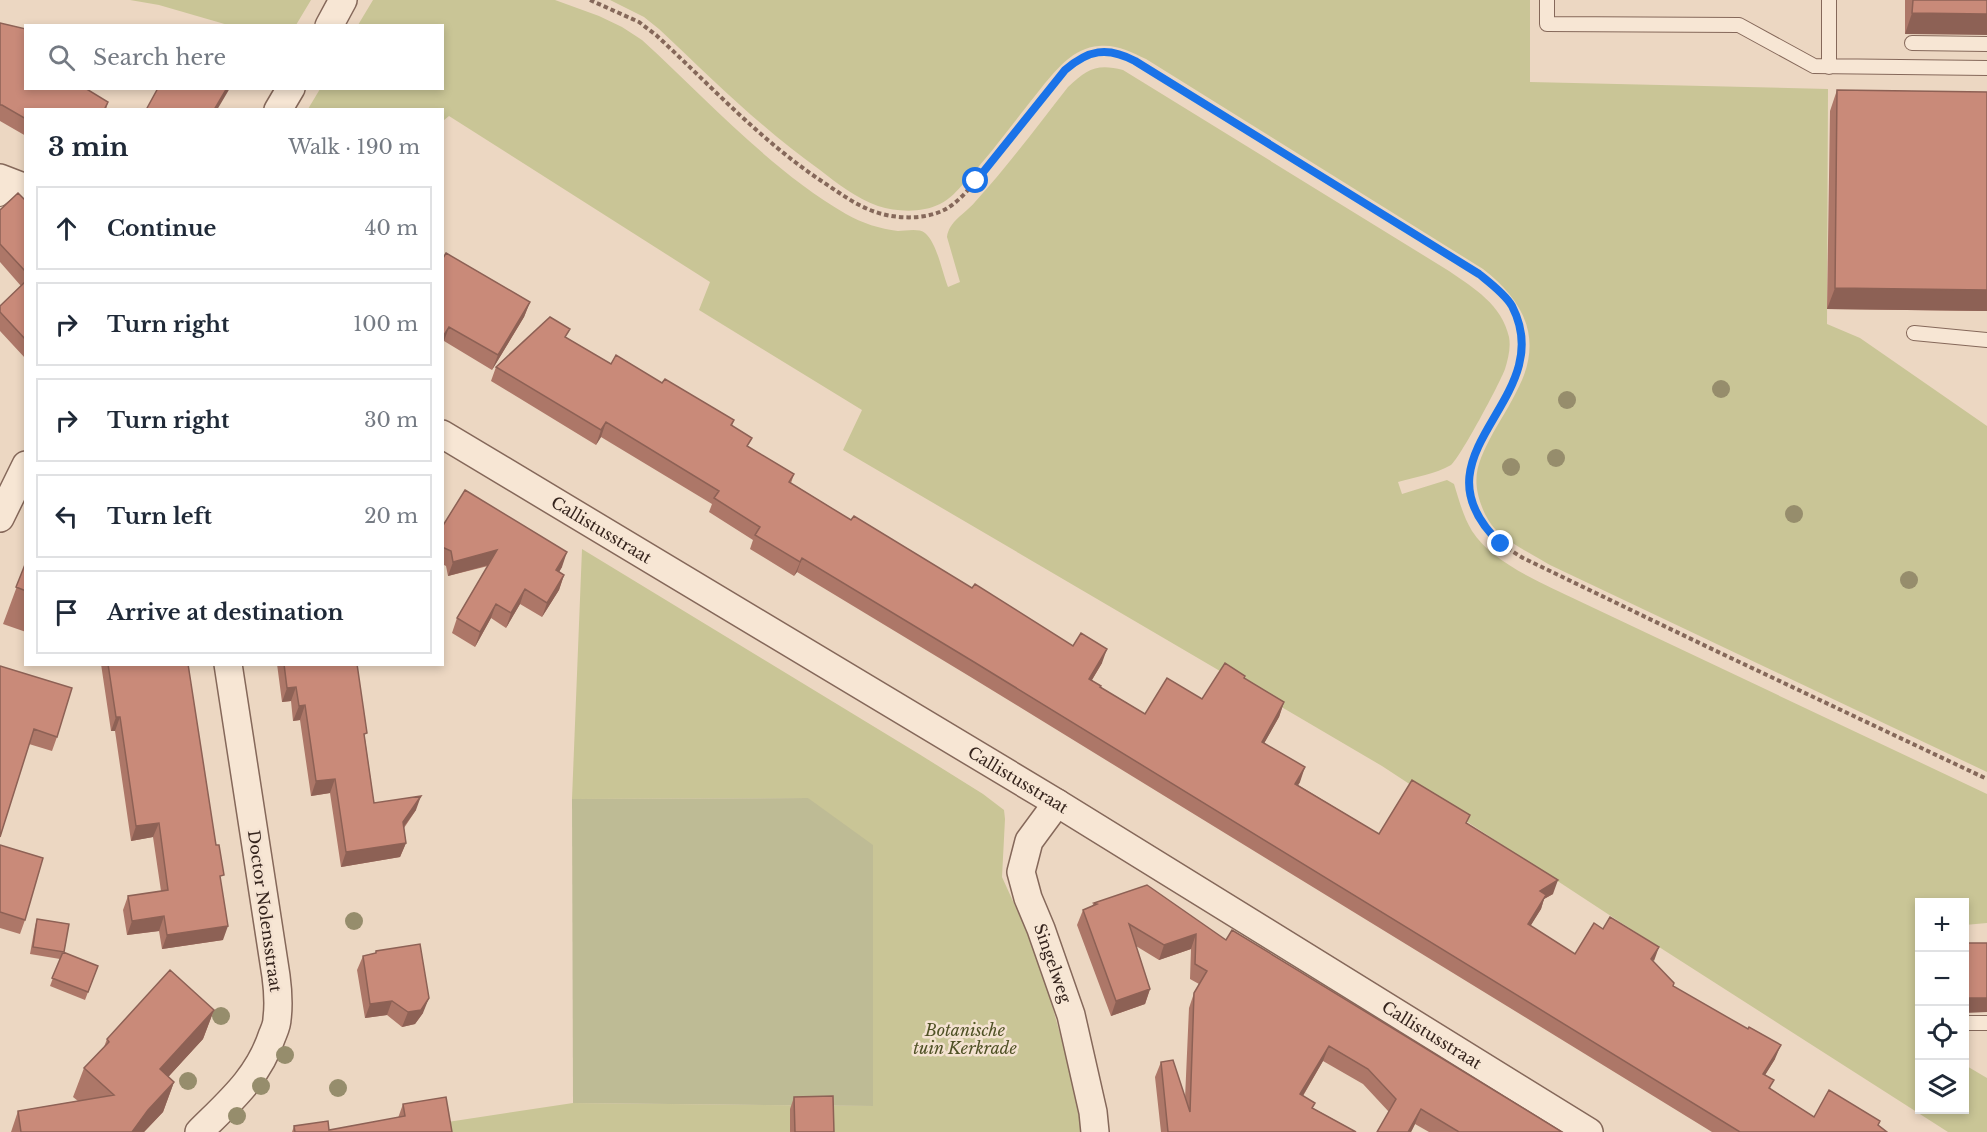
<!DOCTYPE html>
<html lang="en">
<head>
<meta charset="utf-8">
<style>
  :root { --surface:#fff; --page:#f2f2f3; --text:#1f2937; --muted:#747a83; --line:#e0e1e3 }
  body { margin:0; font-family:"Libre Baskerville",serif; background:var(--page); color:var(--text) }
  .controls { position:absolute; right:18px; bottom:18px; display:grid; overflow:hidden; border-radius:0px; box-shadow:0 3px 9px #0003 }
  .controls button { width:54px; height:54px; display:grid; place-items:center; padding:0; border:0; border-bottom:2px solid var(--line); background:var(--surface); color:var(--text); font:30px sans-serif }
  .stop { position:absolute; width:18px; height:18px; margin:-14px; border:4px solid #1a73e8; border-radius:50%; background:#fff }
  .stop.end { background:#1a73e8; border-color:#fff; box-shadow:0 2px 6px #0008 }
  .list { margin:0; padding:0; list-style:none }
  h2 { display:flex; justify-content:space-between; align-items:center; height:78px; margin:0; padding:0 24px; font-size:26px }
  h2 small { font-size:20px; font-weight:400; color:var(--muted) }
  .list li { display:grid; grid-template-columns:39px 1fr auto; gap:18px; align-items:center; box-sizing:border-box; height:84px; margin:0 12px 12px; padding:0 12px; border:2px solid var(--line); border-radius:0px }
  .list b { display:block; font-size:22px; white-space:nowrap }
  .list em { font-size:20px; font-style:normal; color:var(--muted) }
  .icon { flex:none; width:33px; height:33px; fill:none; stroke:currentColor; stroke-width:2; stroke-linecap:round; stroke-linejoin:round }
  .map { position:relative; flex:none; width:1987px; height:1132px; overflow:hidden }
  .search { position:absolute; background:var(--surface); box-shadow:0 3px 9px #0003; left:24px; top:24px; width:420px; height:66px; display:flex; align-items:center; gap:15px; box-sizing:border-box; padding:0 21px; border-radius:0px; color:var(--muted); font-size:22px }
  .panel { position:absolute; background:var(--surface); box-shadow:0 3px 9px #0003; left:24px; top:108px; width:420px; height:558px; border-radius:0px }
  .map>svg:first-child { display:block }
  .green { fill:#c9c596 }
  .cemetery { fill:#bebb95 }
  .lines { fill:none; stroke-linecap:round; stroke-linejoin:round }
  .service-casing { stroke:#85685a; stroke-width:16 }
  .minor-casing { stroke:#85685a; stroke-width:30 }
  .path { stroke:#85685a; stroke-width:4; stroke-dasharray:4.5 3; stroke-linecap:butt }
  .service { stroke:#f7e6d4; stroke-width:14 }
  .minor { stroke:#f7e6d4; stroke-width:27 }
  .tree { fill:#968d6c }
  .wall { fill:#ad7768 }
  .shaded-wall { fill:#8d6155 }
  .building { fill:#c98a79; stroke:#8d6155; stroke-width:1.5 }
  .route { stroke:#1a73e8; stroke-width:8 }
  .labels { text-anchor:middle; stroke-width:5; stroke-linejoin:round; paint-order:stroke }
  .street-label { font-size:16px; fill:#35241d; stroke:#f4e2d1 }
  .park-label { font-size:16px; font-style:italic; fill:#4f5125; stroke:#f4e2d1 }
</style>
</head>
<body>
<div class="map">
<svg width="1987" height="1132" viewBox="0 0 1987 1132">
  <rect width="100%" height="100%" fill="#ecd7c2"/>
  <path class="green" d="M130 0H311L296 25H228L159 5Z
    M373 0H555L599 16 622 27 642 40C708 100 769 169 846 214 862 223 880 229 898 231 905 231 919 228 925 233 937 243 942 272 948 287L960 282 947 237C949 221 965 214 975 202 1008 166 1038 125 1068 87 1087 69 1097 63 1123 70L1449 271C1474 288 1502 305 1509 337 1511 348 1508 359 1505 369 1500 383 1460 458 1451 465 1436 474 1415 477 1398 482L1402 494 1447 480 1454 484C1459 500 1463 516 1472 531 1493 564 1545 584 1579 601L1987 794V923L1965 925 1964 902H1920V1110H1964L1965 1065 1987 1078V1132H1948L1620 922 1382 766 843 450 862 410 699 310 710 282 449 116 443 121 442 110 308 109 320 89 442 88V26L358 25Z
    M610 0H1530V82L1828 89 1827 324 1860 338 1987 426V772L1550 565C1532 554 1512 545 1496 530 1490 524 1485 515 1482 507 1470 476 1479 460 1493 433 1503 416 1514 398 1522 380 1542 333 1520 298 1483 269L1146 59C1131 52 1116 44 1099 46 1073 48 1057 69 1042 87 1016 119 992 153 964 183 957 191 950 199 940 204 922 213 897 212 878 206 856 198 838 184 820 170 762 129 711 78 659 29L644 17Z
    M582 549 919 754 983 794 1004 810 1005 819 1002 877 1026 930 1046 983 1077 1096 1083 1132H443L441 1123 573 1103 872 1106 808 798 572 799Z"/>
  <path class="cemetery" d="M808 798 873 845V1106L573 1103 572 799Z"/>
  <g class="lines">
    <defs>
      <path id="service" d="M1547 0V24L1739 25 1814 66 1987 68
        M1912 43 1987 44
        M1829 67V0
        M0 199 18 185
        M1914 333 1987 340
        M1964 1023H1987"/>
      <g id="minor">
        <path d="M329 26 343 0"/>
        <path d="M278 110 291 88"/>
        <path d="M0 178 26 188"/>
        <path id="s1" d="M442 434 1057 803 1589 1132"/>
        <path d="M0 518 26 465"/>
        <path id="s2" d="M1057 803 1029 841 1021 872 1028 898 1041 929 1071 1015 1093 1112 1095 1132"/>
        <path d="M199 1132C229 1102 258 1078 272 1036 274 1031 277 1025 277 1019 279 1004 278 991 276 976L228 664"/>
      </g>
    </defs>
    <use href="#service" class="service-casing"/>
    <use href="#minor" class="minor-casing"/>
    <path class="path" d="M590 0 639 22 656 35C710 85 761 141 823 182 838 192 853 203 870 210 892 219 924 221 946 209 957 203 967 191 976 181L1065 70C1088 50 1108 46 1135 61L1479 274C1490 283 1505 293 1512 306 1554 386 1451 429 1473 502 1481 530 1500 544 1523 558L1714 650 1987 779"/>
    <use href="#service" class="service"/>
    <use href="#minor" class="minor"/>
  </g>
  <g class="tree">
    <circle cx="1721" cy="389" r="9"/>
    <circle cx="1567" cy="400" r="9"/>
    <circle cx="1556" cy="458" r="9"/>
    <circle cx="1511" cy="467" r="9"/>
    <circle cx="1794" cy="514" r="9"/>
    <circle cx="1909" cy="580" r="9"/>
    <circle cx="354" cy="921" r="9"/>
    <circle cx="221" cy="1016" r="9"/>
    <circle cx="285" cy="1055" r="9"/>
    <circle cx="188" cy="1081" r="9"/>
    <circle cx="261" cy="1086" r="9"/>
    <circle cx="338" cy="1088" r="9"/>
    <circle cx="237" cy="1116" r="9"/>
  </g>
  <path class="wall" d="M1905 0H1987L1905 34Z
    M0 23 25 41 26 88 108 102 106 110H26V136L0 121Z
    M1837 90 1987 92V311L1827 309 1830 111Z
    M26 201 25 358 0 331V306L21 286 0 262V210Z
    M442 260 530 302 524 317 492 370 444 341 442 344Z
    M566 338 611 364 662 383 734 420 732 426 748 447 794 474 791 483 851 520 972 588 1102 663 1092 680 1100 687 1145 714 1202 699 1244 678 1284 702 1279 717 1264 743 1300 782 1298 785 1379 834 1467 823 1553 894 1544 899 1541 909 1530 926 1575 954 1654 962 1673 986 1775 1059 1765 1075 1771 1089 1814 1117 1878 1126 1887 1132H1712L969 676 797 572 794 576 750 549 753 540 709 512 712 504 601 437 596 445 491 381 496 367Z
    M442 527 562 567 559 572 564 575 559 590 542 617 520 604 506 628 491 618 475 647 452 633 457 618 488 566 448 576 446 566 442 564Z
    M26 562V632L3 624Z
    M101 664H188L221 882 223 940 162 949 159 931 127 935 123 910 128 896 161 891 153 837 131 841 115 731H111Z
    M277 664H357L365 739 374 803 416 810 404 828 406 843 400 857 341 867 330 793 311 796 300 720 293 721 291 701 282 702Z
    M0 666 57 737 52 751 29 744Z
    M0 845 25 920 20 934 0 928Z
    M1094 903 1226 940 1562 1132H1429L1415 1124 1411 1132H1377L1389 1112 1363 1084 1323 1061 1303 1096 1313 1108 1356 1132H1161L1155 1077 1161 1062 1185 1099 1189 1008 1194 993 1199 984 1190 979 1191 949 1159 960 1136 946 1150 989 1145 1004 1111 1016 1077 925 1083 910 1092 906Z
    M37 919 69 924 64 953 98 966 85 1000 50 986 60 959 30 954 35 926Z
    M376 951 423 1013 415 1024 402 1027 387 1015 365 1018 357 970 363 956 375 954Z
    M214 1010 203 1039 168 1077 174 1082 163 1112 144 1132H11L18 1111 78 1101 73 1097 84 1068 104 1047 107 1039Z
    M794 1097 834 1132H790V1109Z
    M403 1104 452 1132H292L294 1126 329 1130 398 1118Z"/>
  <path class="shaded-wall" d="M1912 13 1987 14V35L1905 34Z
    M227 88H230L217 110H214Z
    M1835 288 1987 290V311L1827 309Z
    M530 302 524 317 492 370 498 355Z
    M449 327 444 341 442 344V339L444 335Z
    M606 422 601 437 596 445 601 430Z
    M497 550 492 564 448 576 453 562Z
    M567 552 562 567 551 585 556 570Z
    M802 558 797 572 794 576 800 562Z
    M564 575 559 590 542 617 547 603Z
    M525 589 520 604 506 628 511 613Z
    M496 604 491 618 475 647 480 632Z
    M1107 649 1102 663 1084 693 1089 679Z
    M296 687 291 701 282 702 287 688Z
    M1284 702 1279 717 1257 756 1262 742Z
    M305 705 300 720 293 721 299 706Z
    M116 717H120L115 731H111Z
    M1305 767 1300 782 1290 798 1295 784Z
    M335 779 330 793 311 796 316 781Z
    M421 796 416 810 397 836 403 822Z
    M159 823 153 837 131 841 136 826Z
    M406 843 400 857 341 867 346 852Z
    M1558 880 1553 894 1544 899 1541 909 1523 938 1540 891Z
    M164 916 159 931 127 935 132 921Z
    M228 926 223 940 162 949 167 935Z
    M1196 934 1191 949 1159 960 1164 945Z
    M1659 947 1654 961 1651 959Z
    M1150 989 1145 1004 1111 1016 1116 1001Z
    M429 998 423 1013 415 1024 402 1027 408 1012Z
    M1965 998H1987V1012L1965 1013Z
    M392 1001 387 1015 365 1018 370 1004Z
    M214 1010 203 1039 149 1098 160 1069Z
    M1781 1045 1775 1059 1757 1088 1763 1074Z
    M1329 1046 1323 1061 1295 1109 1300 1094Z
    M174 1082 163 1112 144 1132H132L148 1110Z
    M1421 1109 1415 1124 1411 1132H1408Z"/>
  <path class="building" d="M1913 0H1987V14L1912 13Z
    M0 23 26 29 25 41 26 42V88H85L108 102 104 110H26V119L2 105H0Z
    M158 88H227L214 110H146Z
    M1837 90 1987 92V290L1835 288Z
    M18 193 26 201V272L0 244V210Z
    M446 253 530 302 498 355 449 327 444 335 442 334V260Z
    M26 281V340L0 312V306Z
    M550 317 570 329 565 337 611 364 616 355 662 383 665 379 734 420 731 425 752 438 747 446 794 474 789 482 851 520 854 516 972 588 975 584 1073 646 1081 633 1107 649 1089 679 1101 686 1100 687 1145 714 1167 678 1202 699 1225 663 1245 676 1244 678 1284 702 1262 742 1305 767 1295 784 1379 834 1412 780 1470 815 1466 823 1558 880 1540 891 1546 895 1528 924 1575 954 1594 923 1603 929 1610 917 1659 947 1651 959 1674 983 1673 986 1748 1029 1749 1027 1781 1045 1763 1074 1774 1080 1769 1088 1814 1117 1829 1090 1880 1121 1878 1125 1887 1132H1740L974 662 802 558 800 562 755 535 760 527 714 498 719 491 606 422 601 430 496 367Z
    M465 490 567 552 556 570 564 575 547 603 525 589 511 613 496 604 480 632 457 618 497 550 453 562 451 551 442 547V527Z
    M26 562V591L16 587Z
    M108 664H188L216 845H219L224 875 220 876 228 926 167 935 164 916 132 921 128 896 168 890 159 823 136 826 120 717H116Z
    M284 664H357L367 733 364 734 374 803 421 796 403 822 406 843 346 852 335 779 316 781 305 705 299 706 296 687 287 688Z
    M0 666 72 688 57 737 34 729 0 837Z
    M0 845 43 858 25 920 0 912Z
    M1147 885 1226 940 1232 930 1562 1132H1459L1421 1109 1408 1132H1377L1396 1099 1368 1069 1329 1046 1300 1094 1315 1103 1312 1108 1356 1132H1168L1161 1062 1173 1060 1190 1112 1194 993 1207 971 1195 964 1196 934 1164 945 1129 924 1150 989 1116 1001 1083 910 1097 904 1094 903Z
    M37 919 69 924 64 952 33 947Z
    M1965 943H1987V998H1965Z
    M420 944 429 998 421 1010 408 1012 392 1001 370 1004 363 956 376 953V951Z
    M63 952 98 966 88 992 52 978Z
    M170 970 214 1010 160 1069 174 1082 148 1110 132 1132H21L18 1111 114 1095 84 1068 109 1042 107 1039Z
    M833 1096 834 1132H795L794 1097Z
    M446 1097 452 1132H295L294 1126 328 1121 329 1130 405 1116 403 1104Z"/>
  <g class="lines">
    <path class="route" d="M976 181 1065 70C1088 50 1107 46 1135 61L1479 274C1490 283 1505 294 1512 306 1561 401 1405 453 1501 544"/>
  </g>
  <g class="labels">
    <g class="street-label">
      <text dy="6" stroke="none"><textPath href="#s1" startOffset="186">Callistusstraat</textPath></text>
      <text dy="6" stroke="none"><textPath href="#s1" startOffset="672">Callistusstraat</textPath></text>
      <text transform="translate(265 911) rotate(82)" y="6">Doctor Nolensstraat</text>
      <text dy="6" stroke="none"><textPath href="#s2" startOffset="176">Singelweg</textPath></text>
      <text dy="6" stroke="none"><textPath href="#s1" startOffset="1158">Callistusstraat</textPath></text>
    </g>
    <g class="park-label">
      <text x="965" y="1036">Botanische<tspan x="965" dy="18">tuin Kerkrade</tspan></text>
    </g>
  </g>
</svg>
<div class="controls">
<button>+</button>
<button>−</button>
<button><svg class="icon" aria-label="locate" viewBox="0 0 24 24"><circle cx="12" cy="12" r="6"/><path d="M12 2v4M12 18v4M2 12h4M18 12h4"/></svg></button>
<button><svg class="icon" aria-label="layers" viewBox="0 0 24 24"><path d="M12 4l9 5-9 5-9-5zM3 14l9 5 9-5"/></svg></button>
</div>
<div class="stop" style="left:976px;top:181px"></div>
<div class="stop end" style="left:1501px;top:544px"></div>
<div class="search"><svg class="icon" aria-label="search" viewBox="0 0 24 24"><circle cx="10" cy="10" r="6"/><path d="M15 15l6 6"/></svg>Search here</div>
<section class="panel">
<h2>3 min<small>Walk · 190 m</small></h2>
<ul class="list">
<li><svg class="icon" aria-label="ahead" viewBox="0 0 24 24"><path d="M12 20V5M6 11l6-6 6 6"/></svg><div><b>Continue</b></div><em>40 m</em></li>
<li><svg class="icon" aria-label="right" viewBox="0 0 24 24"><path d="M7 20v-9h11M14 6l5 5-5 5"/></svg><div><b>Turn right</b></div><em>100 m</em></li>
<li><svg class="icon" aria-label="right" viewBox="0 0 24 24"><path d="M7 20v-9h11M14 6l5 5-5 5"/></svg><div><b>Turn right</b></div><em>30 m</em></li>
<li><svg class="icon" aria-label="left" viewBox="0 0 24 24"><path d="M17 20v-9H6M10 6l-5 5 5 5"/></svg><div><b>Turn left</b></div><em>20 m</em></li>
<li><svg class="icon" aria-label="arrive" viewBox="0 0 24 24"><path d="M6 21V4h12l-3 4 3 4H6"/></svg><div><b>Arrive at destination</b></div></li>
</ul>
</section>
</div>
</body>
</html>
